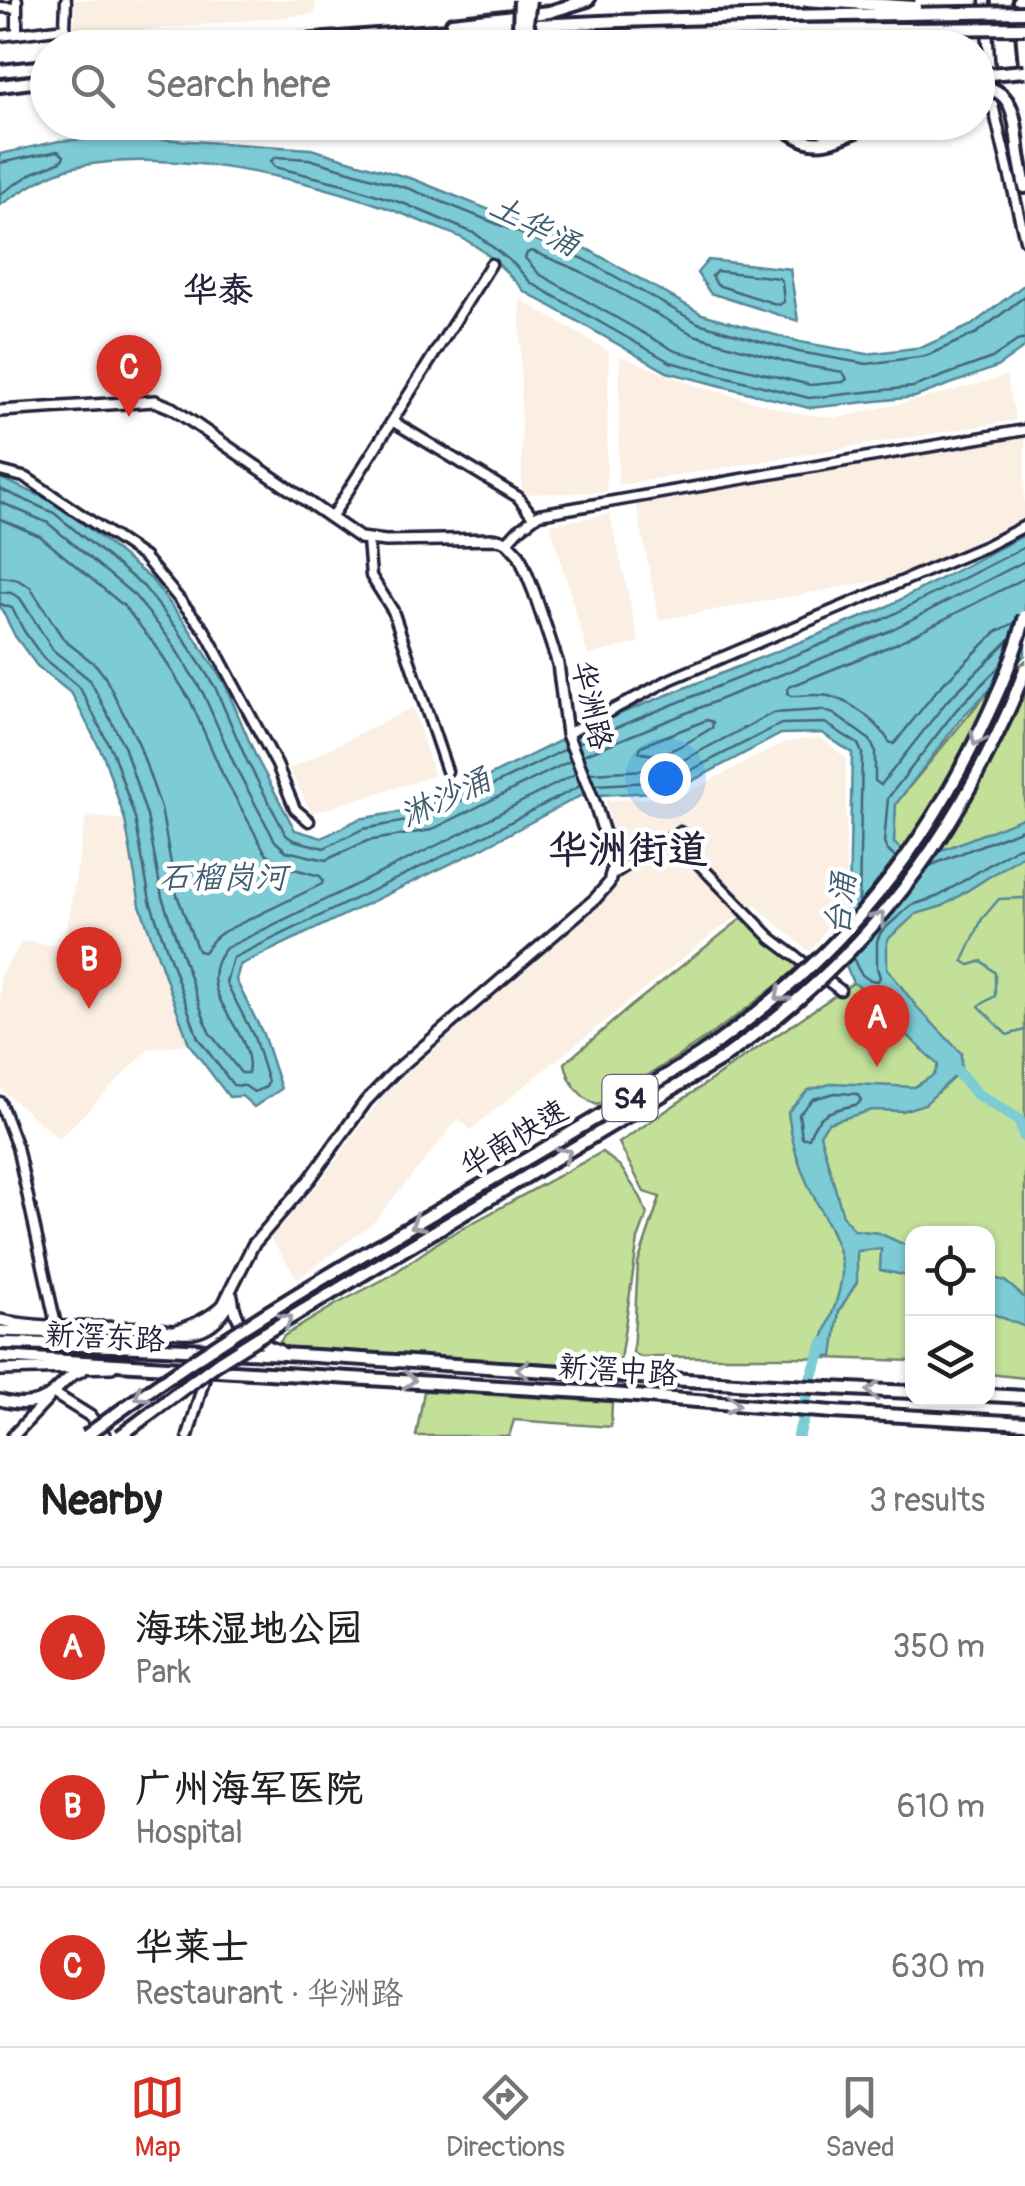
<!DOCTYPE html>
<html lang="en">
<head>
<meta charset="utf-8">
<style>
  :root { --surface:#fff; --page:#f6f6f6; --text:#202124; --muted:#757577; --line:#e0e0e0; --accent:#d93025 }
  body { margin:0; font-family:Pangolin,"LXGW WenKai TC",sans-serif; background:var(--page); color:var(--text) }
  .controls { position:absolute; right:30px; bottom:30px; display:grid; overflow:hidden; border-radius:20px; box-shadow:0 2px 8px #0004 }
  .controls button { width:90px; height:90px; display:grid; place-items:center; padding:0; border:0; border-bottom:2px solid var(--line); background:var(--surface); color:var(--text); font:50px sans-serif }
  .you { position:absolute; left:665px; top:778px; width:35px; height:35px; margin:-25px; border:8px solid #fff; border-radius:50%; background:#1a73e8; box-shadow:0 0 0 15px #1a73e833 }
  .badge { display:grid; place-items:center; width:65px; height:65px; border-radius:50%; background:var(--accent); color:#fff; font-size:32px; font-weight:700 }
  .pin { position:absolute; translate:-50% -82px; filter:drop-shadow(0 2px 5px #0008) }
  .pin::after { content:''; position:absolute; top:52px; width:35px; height:30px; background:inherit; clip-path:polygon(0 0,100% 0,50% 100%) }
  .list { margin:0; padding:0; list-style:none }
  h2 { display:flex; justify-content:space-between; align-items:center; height:130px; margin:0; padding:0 40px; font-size:42px }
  h2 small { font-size:32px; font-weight:400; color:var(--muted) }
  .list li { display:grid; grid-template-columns:65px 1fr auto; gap:30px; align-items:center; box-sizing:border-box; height:160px; padding:0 40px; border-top:2px solid var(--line) }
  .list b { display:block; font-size:38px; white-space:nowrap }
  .list p { margin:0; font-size:32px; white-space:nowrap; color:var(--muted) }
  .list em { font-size:32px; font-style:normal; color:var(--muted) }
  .icon { flex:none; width:55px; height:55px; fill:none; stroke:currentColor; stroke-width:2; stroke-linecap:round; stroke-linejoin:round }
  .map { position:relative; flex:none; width:1025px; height:1436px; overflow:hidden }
  .search { position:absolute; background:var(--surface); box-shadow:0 2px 8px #0004; left:30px; right:30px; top:30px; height:110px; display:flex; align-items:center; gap:25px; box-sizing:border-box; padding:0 35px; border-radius:55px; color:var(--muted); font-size:38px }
  .sheet { height:610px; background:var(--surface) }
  nav { display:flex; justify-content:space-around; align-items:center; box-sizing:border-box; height:140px; border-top:2px solid var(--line); background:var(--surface); font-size:28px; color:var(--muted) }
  nav a { display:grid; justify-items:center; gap:5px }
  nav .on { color:var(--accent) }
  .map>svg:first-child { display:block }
  .built { fill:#faefe2 }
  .green { fill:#c2e098; stroke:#72816a; stroke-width:2.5 }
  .water { fill:#7bcbd5; stroke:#578797; stroke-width:2.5 }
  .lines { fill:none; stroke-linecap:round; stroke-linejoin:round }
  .shore { stroke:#466679; stroke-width:2.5 }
  .stream { stroke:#578797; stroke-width:2.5 }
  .river { stroke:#7bcbd5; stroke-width:12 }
  .minor-casing { stroke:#22223b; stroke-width:15 }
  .major-casing { stroke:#22223b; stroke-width:16 }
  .highway-casing { stroke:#22223b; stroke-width:18 }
  .minor { stroke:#fff; stroke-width:8 }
  .major { stroke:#fff; stroke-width:9 }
  .highway { stroke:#fff; stroke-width:10 }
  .highway-bridge-casing { stroke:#22223b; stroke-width:18; stroke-linecap:butt }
  .highway-bridge { stroke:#fff; stroke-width:10 }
  .oneway { stroke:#9c9ca7 }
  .labels { text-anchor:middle; stroke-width:9; stroke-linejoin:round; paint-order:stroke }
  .shield { fill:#fff; stroke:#646476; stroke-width:2.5 }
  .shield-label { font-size:28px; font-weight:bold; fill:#22223b }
  .street-label { font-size:30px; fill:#22223b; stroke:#fff }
  .water-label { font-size:32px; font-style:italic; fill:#415d71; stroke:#fff }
  .quarter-label { font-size:35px; font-weight:bold; fill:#22223b; stroke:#fff }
  .district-label { font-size:40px; font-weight:bold; fill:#22223b; stroke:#fff }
</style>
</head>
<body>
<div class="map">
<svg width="1025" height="1436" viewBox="0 0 1025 1436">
  <rect width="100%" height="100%" fill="#fff"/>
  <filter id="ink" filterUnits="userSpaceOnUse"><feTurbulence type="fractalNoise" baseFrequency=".01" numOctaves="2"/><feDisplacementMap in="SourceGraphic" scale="20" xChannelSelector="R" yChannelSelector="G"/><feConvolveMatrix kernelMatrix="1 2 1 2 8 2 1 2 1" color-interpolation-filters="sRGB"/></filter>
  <g filter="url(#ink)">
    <path class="built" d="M75 0H316L315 14 74 37Z
      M520 299 609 352 606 492 522 494Z
      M620 356 694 385 792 412 837 418 938 395 1006 376 1016 420 618 485Z
      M1025 434 1024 519 898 577 659 620 636 503Z
      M610 514 639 643 588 655 550 524Z
      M413 707 434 776 312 813 289 769Z
      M821 738 846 758V866L844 903 810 952 755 905 716 931 470 1130 459 1118 374 1222 298 1279 270 1238 316 1187 384 1094 602 899 614 883 618 863 606 800 677 798 785 742Z
      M86 816 125 820 142 908 189 1044 149 1049 59 1139 0 1088V975L23 941 64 947Z"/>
    <path class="green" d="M1025 661V1378L988 1374V1234H912V1361L794 1357H641L633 1354 638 1263 660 1197 644 1192 619 1143 853 983 878 954 893 843 896 803 986 694Z
      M742 918 801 965C738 1019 669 1065 597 1105 580 1098 568 1081 565 1063L630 1007Z
      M602 1152 620 1166 641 1198 647 1215 638 1239 619 1367 297 1350 282 1346 280 1342 284 1336 335 1305 390 1276 443 1239Z
      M424 1391 612 1402 611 1427 514 1420 509 1436H416Z"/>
    <path class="water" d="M129 137 311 149 413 179 589 250 702 314 800 342 867 354 923 347 972 325 1025 284V347L997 367 915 397 809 408 667 372 524 291C509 274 493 257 474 245 460 235 441 230 425 223 329 182 177 146 74 167 47 173 23 191 0 205V154L59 141Z
      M708 260 790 269 798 321 710 293 697 273Z
      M0 478 59 504 151 579 186 624 224 682 256 757 295 830 322 838 359 819 424 808 592 725 880 610 1025 535V655L963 716 896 804 894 843 915 861 1025 817V854L943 906 916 914 887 940V968L916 1006 961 1053V1071L925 1104 902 1111 872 1110 828 1123 820 1134 843 1216 854 1230 879 1233 912 1248V1277L880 1270 881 1249 857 1251V1282L839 1311 833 1357 817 1355C825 1330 840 1300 842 1273 843 1246 820 1211 809 1187 797 1162 791 1139 788 1112L808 1090 834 1083 914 1087 934 1075 938 1065 897 1025 871 992 853 983 830 928 849 904 852 753 822 733 781 734 673 791 580 796 471 854 240 965 236 980 263 1034 281 1089 254 1107 242 1096 229 1097 189 1044 140 905 125 820 104 757 72 694 37 666 15 636 0 606Z
      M988 1276 1005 1281 1025 1298V1327L988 1312Z"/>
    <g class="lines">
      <path class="shore" d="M0 163 58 151 64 156 61 161 33 173 0 194
        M532 251 580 271 694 335 795 364 843 372 847 379 843 382 810 385 675 351 539 274 525 258 527 253Z
        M717 271 779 278 782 282 784 302 779 305 717 285 712 276Z
        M1025 296 977 333 926 356 867 364 799 352 698 323 584 259 410 189 309 159 276 157 271 161 275 167 343 184 405 204 476 234 514 264 531 283 670 362 809 398 913 387 992 358 1017 341 1025 339
        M0 489 54 513 144 587 178 630 215 687 247 761 286 835 293 840 324 848 363 829 428 817 566 749
        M0 502 48 523 135 596 168 637 203 693 236 768 275 841 286 851 326 860 367 841 431 830 570 761
        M0 519 40 536 124 606 156 646 190 700 222 773 265 852 280 865 320 876 323 880 322 884 223 932 214 939 204 952 198 951 176 892 161 808 138 742 105 677 96 665 64 640 30 587 16 579 0 577
        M0 592 11 593 20 598 53 650 90 680 124 746 147 816 162 897 209 1032 241 1073H248C257 1030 187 992 226 948L460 834 575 774
        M0 604 12 608 24 631 44 659 80 688 113 753 135 818 150 901 198 1038 233 1085 245 1086 254 1092 266 1087 268 1082 254 1037 226 982 233 958 466 845 580 786
        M1016 622 996 632 937 690 894 744 889 742C880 724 852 702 832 697 819 693 804 696 791 696L787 693 789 687 895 644 1025 578
        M707 720 713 722 712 728C690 740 664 761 639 752L641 746Z
        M578 743 884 619 1025 547
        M583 755 889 631 1025 561
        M590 773 666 769 773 713 822 710 834 714 870 740 875 751V781L881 785 947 701 1010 639
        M595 785 670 781 781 724 825 723 858 744 862 753 859 905
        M896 858 887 850 884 843 888 798 956 710 1001 665
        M929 866 1025 828
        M853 957C858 970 862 981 878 981L880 977 877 968V941L881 932 910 906 939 896 1016 848 1025 846
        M835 1093 857 1094 861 1100 858 1104C833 1111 818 1110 809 1138H802L799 1114 813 1099Z"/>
      <path class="stream" d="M1025 898 999 899 982 919 963 961 970 965 982 961 995 973V996L979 1006 1007 1035 1025 1030"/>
      <path class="river" d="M947 1060 977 1094 1019 1120 1025 1137
        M798 1436 805 1414 807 1389 824 1343"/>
      <defs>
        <path id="minor" d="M985 0 992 101 1025 240
          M0 7 17 8
          M17 34V0
          M0 36 65 28 66 0
          M392 421 518 497 534 518
          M0 471 27 478 144 557 204 629 277 765 295 809 309 821
          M331 518 491 264
          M368 540 371 576 393 611 447 771
          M507 542 518 530 539 514 1025 430
          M567 734 671 679 986 546 1025 526
          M610 876 680 832 696 861 771 938 840 990
          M0 1102 17 1147 56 1325
          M188 1436 206 1373"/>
        <path id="major" d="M0 411 155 401 172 408 360 538 386 541 498 539 507 542 519 555 534 592 558 664 567 734 595 804 611 855 613 866 609 883 595 899 393 1073 366 1101 310 1179 253 1245 223 1305C208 1320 184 1329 163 1334
          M232 1296C235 1326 253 1341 280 1351
          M0 1320C47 1330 99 1326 147 1328 162 1328 178 1334 193 1332 210 1329 220 1319 228 1305
          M0 1331 68 1333
          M0 1370 112 1367
          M53 1393 90 1416 105 1436
          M0 1400C20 1406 39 1406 55 1391 65 1382 68 1376 81 1371
          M13 1436 48 1399"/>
        <path id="highway" d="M1019 0 1025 65
          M452 23 549 12 588 0
          M225 48C410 30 596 20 782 16
          M408 48 646 34 784 30
          M732 48 784 41
          M0 71 48 66
          M0 86 48 80
          M978 107 992 106
          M771 122C784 127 795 137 807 141 828 148 857 130 876 122
          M820 123 819 127C823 135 829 134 837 132
          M1019 155 1025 187
          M68 1333 96 1341
          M127 1342 163 1334
          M0 1343C305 1348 608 1380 912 1392
          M0 1357 600 1393 794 1409
          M988 1395 1025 1397
          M833 1412 1025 1423"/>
      </defs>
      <use href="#minor" class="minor-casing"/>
      <use href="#major" class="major-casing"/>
      <use href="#highway" class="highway-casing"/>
      <use href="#minor" class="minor"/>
      <use href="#major" class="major"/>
      <use href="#highway" class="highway"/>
      <defs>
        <path id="highway-bridge" d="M520 0 519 29 524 48
          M530 0 527 22 535 48
          M804 0 915 7
          M782 16 1025 12
          M784 30 1025 28
          M784 41 953 35
          M978 75 1025 71
          M978 86C1017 89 1015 124 1019 155
          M794 1409 833 1412
          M86 1436C279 1291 497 1183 701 1054 827 968 915 867 981 729 999 692 1015 656 1025 616
          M120 1436 219 1362 257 1338 722 1059C836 978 920 887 984 761 999 731 1014 701 1025 669"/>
      </defs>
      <use href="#highway-bridge" class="highway-bridge-casing"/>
      <use href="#highway-bridge" class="highway-bridge"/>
    </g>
    <defs><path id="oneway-chevron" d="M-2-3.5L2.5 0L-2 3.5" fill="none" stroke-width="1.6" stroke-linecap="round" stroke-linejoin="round" transform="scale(2.5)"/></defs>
    <g class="oneway">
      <use href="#oneway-chevron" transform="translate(977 739) rotate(116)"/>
      <use href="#oneway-chevron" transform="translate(879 918) rotate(-50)"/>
      <use href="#oneway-chevron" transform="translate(781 995) rotate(140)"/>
      <use href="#oneway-chevron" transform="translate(565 1154) rotate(-31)"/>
      <use href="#oneway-chevron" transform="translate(417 1224) rotate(149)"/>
      <use href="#oneway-chevron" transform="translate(286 1320) rotate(-31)"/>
      <use href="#oneway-chevron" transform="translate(523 1369) rotate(-177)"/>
      <use href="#oneway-chevron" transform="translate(409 1380) rotate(3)"/>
      <use href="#oneway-chevron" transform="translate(873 1391) rotate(-178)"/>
      <use href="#oneway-chevron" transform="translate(141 1395) rotate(145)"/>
      <use href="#oneway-chevron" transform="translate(733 1404) rotate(5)"/>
    </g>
  </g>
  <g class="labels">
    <rect class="shield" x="602.5" y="1075" width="55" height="46" rx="8"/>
    <g class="shield-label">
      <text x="630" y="1108">S4</text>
    </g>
    <g class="street-label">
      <text transform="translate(592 705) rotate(77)" y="10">华洲路</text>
      <text transform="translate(514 1138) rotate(-31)" y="10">华南快速</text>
      <text transform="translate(105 1337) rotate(3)" y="10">新滘东路</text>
      <text transform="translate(618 1370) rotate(4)" y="10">新滘中路</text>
    </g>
    <g class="water-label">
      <text transform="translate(535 225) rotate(27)" y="11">土华涌</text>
      <text transform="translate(445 797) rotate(-25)" y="11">淋沙涌</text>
      <text x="223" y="888">石榴岗河</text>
      <text transform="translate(840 904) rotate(-83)" y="11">台涌</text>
    </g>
    <g class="quarter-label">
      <text x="218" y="302">华泰</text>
    </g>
    <g class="district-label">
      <text x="628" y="863">华洲街道</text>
    </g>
  </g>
</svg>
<div class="controls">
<button><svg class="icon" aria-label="locate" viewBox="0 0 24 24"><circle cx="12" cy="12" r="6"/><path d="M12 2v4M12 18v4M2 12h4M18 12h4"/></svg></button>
<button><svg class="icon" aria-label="layers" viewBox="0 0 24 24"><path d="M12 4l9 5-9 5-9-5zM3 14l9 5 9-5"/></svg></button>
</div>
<div class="you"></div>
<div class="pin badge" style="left:877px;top:1067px">A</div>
<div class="pin badge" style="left:89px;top:1009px">B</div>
<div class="pin badge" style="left:129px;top:417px">C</div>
<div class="search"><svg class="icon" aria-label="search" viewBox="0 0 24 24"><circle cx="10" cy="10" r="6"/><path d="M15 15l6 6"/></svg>Search here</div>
</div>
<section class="sheet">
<h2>Nearby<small>3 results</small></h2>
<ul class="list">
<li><span class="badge">A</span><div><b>海珠湿地公园</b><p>Park</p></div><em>350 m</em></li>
<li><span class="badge">B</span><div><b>广州海军医院</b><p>Hospital</p></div><em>610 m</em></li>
<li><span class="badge">C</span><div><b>华莱士</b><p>Restaurant · 华洲路</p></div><em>630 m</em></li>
</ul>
</section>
<nav>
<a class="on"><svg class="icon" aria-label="map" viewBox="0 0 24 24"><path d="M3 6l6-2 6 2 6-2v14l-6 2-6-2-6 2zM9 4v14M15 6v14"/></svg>Map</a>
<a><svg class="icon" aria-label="directions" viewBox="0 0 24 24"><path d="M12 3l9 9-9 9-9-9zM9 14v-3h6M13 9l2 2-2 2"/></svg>Directions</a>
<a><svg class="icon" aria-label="saved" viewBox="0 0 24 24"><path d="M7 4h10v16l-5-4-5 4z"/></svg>Saved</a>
</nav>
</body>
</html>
